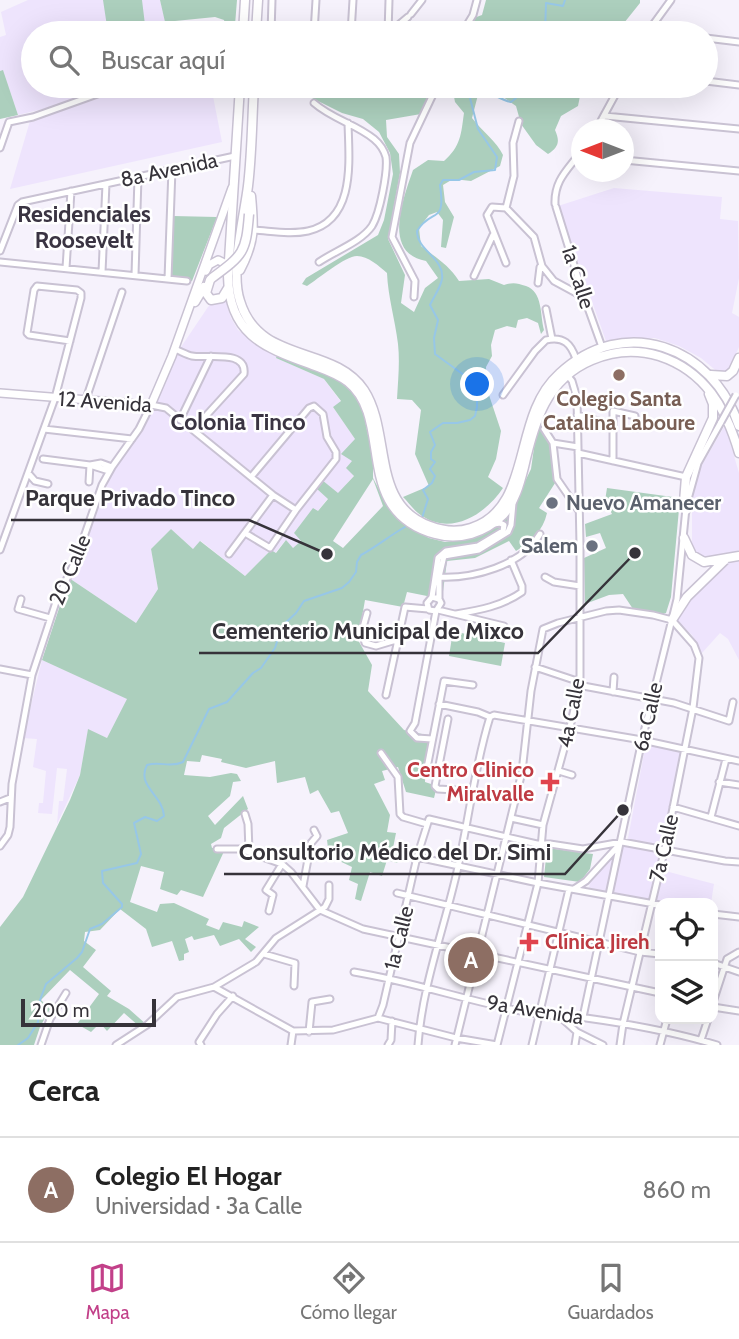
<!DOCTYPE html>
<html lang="es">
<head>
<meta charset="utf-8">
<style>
  :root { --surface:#fff; --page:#f2f2f2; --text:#222; --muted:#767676; --line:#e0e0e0; --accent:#c24089 }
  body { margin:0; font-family:Cabin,sans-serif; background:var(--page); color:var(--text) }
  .controls { position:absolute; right:21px; bottom:21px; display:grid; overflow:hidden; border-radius:14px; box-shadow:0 7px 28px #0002 }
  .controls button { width:63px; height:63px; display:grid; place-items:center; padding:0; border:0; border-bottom:2px solid var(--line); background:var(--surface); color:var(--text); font:35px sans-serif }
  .compass { position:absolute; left:571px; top:119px; width:63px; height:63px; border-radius:50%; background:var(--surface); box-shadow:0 7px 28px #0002; rotate:270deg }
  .scale { position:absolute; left:21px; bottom:18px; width:135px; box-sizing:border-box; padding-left:7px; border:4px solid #36333a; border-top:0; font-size:19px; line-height:24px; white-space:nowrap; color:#36333a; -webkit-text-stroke:5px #fff; paint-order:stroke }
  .you { position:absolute; left:478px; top:385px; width:24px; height:24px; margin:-18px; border:5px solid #fff; border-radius:50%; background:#1a73e8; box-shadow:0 0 0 10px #1a73e833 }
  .badge { display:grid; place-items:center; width:46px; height:46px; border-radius:50%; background:var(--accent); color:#fff; font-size:23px; font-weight:700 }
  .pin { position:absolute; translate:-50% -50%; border:4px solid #fff; box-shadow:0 2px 7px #0006 }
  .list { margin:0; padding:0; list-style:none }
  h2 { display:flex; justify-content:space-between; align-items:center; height:91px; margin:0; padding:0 28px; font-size:30px }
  h2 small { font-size:23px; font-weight:400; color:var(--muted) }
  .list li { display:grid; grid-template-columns:46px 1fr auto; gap:21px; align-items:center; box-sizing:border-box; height:105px; padding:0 28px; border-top:2px solid var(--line) }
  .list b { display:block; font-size:26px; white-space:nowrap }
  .list p { margin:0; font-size:23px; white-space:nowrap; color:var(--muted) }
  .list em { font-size:23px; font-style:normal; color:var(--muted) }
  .icon { flex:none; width:38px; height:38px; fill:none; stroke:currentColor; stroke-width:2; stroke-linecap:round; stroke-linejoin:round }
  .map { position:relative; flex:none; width:739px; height:1045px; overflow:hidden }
  .search { position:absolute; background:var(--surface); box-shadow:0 7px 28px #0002; left:21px; right:21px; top:21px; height:77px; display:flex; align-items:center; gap:18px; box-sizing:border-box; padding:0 24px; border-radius:38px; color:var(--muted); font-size:26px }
  .sheet { height:196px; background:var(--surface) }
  nav { display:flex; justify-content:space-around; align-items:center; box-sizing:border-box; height:98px; border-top:2px solid var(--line); background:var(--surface); font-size:19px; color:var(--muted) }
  nav a { display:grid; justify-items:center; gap:4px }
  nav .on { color:var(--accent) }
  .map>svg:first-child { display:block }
  .built { fill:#eee4fd }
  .green { fill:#accfbd; fill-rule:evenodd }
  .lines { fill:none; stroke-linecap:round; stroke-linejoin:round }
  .stream { stroke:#97c7e7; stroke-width:2 }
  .minor-casing { stroke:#c9c2d3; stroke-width:9 }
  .major-casing { stroke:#c9c2d3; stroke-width:10 }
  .highway-casing { stroke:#c9c2d3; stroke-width:11 }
  .minor { stroke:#fff; stroke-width:5 }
  .major { stroke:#fff; stroke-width:7 }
  .highway { stroke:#fff; stroke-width:8 }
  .minor-bridge-casing { stroke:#c9c2d3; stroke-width:9; stroke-linecap:butt }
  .highway-bridge-casing { stroke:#c9c2d3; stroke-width:11; stroke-linecap:butt }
  .minor-bridge { stroke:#fff; stroke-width:5 }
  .highway-bridge { stroke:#fff; stroke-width:8 }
  .education-dot { fill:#8d6e63; stroke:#fff; stroke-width:2.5 }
  .worship-dot { fill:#6b7280; stroke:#fff; stroke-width:2.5 }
  .health-dot { fill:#e0444e; stroke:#fff; stroke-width:2.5 }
  .labels { text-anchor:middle; stroke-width:5; stroke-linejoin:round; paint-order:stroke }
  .street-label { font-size:21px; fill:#36333a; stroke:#fff }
  .education-label { font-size:21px; font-weight:bold; fill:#785e54; stroke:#fff }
  .worship-label { font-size:21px; font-weight:bold; fill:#5b616d; stroke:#fff; text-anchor:start }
  .health-label { font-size:21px; font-weight:bold; fill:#be3a42; stroke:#fff; text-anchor:end }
  .neighbourhood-label { font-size:23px; font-weight:bold; fill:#3a3442; stroke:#fff }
  .leader { fill:none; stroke:#36333a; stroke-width:2.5 }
  .callout-dot { fill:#36333a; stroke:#fff; stroke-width:2.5 }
  .callout-label { font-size:23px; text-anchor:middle; font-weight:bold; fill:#36333a; stroke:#fff; stroke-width:5; stroke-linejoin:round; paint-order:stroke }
</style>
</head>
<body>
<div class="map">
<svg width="739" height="1045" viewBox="0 0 739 1045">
  <rect width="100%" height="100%" fill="#f6f2fc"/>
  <path class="built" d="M28 0H160L165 21H186L189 33H33V86H118L55 106 18 115 3 71H0V37L6 35 1 12Z
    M137 86H211L222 142 10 189 30 121Z
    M614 188 722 197 720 219 738 221 739 278 732 313 739 317V347L728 372 720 374 701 358 679 346 655 338 606 341 558 206Z
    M223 292 231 318 238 330 256 344 277 355 276 358 324 379 341 402 333 407 355 439 353 461 354 475 338 494 322 481 328 498 317 512 314 508 294 533 301 541 293 548 285 541 275 553 270 551 245 576 201 541 193 549 171 529 151 549 158 589 136 623 69 578 87 540 112 472 143 429 179 350 208 307Z
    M725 425 739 473V550L711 559H705L695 552 692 546V492L698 472Z
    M736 559H739V660L728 639 720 633 702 653 692 635 676 620 686 599 725 565Z
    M42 660 128 699 107 738 88 730 80 775 57 824 59 801H63L67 769 57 768 52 814 38 813 39 803H43L46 771 33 767 37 739 23 738Z
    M647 738 683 746 658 869 714 884 711 903H675L589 890 590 880 628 838Z"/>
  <path class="green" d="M103 0H142L146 33H108Z
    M160 0H237L235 25 225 24 224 20 215 17 165 22Z
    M486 0H640V3L616 33H450L460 23 482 15Z
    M3 70 18 115 0 119V71Z
    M414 86H433L421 114 386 120 387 137 399 154 400 173 388 239 405 275 401 303 414 312 425 288 438 278 426 261C382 253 403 199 413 170L428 160 444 161C461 146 461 134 464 113L455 102 452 86H582L578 106 561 116 555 130C560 141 559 147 548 154L536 145 521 124 516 106 493 90 479 91 472 118C482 131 497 142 503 155L500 166 471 181 453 179 443 185 445 202 454 217 446 248 441 247 443 220 437 212 429 215 419 228 421 246C435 257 449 265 459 281L489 279 504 285C513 282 517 283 526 286 543 292 540 315 544 330L541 334 538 323 527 318 518 320 516 328 507 326 495 330 491 345 492 356 486 367 487 389 501 431 496 459 488 477 503 488C485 515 449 538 418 513 413 509 408 502 403 497L429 486 415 454 421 410 412 400 397 399C398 381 400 362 398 344 395 319 388 297 387 273 379 266 368 256 357 256 345 256 318 279 307 286L302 284 306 278 378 235 384 220 393 174 390 153 379 132 363 119 342 113 312 98 307 90C339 86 369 94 400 98Z
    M173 216 217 217 192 281 170 277Z
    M277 355 334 376 347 384 362 406 373 459V478L388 507 402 523 429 538 445 542 475 538 488 532 503 519 514 504 531 469 537 427 546 431 551 443 557 480 539 508 547 513C543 531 531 542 516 551L509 541 475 558 447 561 442 599 407 592 403 607 365 600 358 640 372 665 368 691 404 730 431 736 426 756 425 782 437 786 434 798 406 792 398 767 382 771 385 780 374 784 390 815 387 832 396 833 392 853 401 855 397 863 387 860 382 876 370 872 361 901 355 899 358 884 349 880 352 867 329 856 327 840 348 833 339 811 331 813 318 790 310 794 305 777 277 783 275 761 246 768 221 762 222 759 202 755 200 762 187 761 184 775 210 777 231 773 237 774 241 781 233 782 230 796 208 816 215 825 243 796 248 809 224 828 221 838 211 844 212 848 226 847 203 897 181 890 177 895 160 889 164 872 141 866 130 902 157 912 160 904 174 903 209 919 206 925 219 930 223 922 242 927 244 921 259 927 245 939 256 947 251 952 239 939 220 946 214 935 194 940 192 936 185 939 189 952 184 954V960L179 961 172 941 152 947 146 929 120 909 100 930 85 932 84 941 96 950 83 967 111 991 107 996 129 1009 147 1025 140 1027 124 1013 107 1031 100 1023 91 1032 77 1024 99 994 70 970 41 1000 50 1009 40 1027 34 1045H0V927L23 897 70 800 80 775 88 729 107 738 127 699 42 660 69 578 136 623 158 589 151 549 171 529 193 549 200 541 245 576 271 550 276 553 286 540 293 548 301 541 294 533 313 508 318 511 328 499 316 488 322 480 338 493 354 476 346 468 352 461 341 454 355 439 333 407 341 401 324 379 276 358ZM373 479 383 506 343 548 333 541Z
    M607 488 680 498 671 597 666 613 660 615 633 609 623 594 609 595 585 604 584 558 606 548 600 533 586 537 585 524 612 514 605 501Z
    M453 631 505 643 501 666 449 656Z
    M547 848 593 854 590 869 580 882 544 877Z"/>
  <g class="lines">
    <path class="stream" d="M545 33 546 3 563 6 565 0
      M422 518 428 499 423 490 432 483 435 476 430 469 435 462 431 459V452L435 445 430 432 443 423H457L470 420 475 416 477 407V400L468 378 435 354 434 338 438 320 430 305C434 296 440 289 442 279 445 258 417 251 417 231 432 207 446 226 440 185L443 180H459L474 172 495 170 497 157 478 129 470 98C485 83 495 99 511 102L516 98 517 89 514 86
      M18 1045 28 1038 38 1022 40 1000 46 984 77 958 82 952 90 929 102 924 122 907V904L103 883 102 871 137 863 141 854 134 823 145 817 157 821 164 816C163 795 136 786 147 765 160 761 170 768 183 762L209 709 227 702 253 673 261 668 275 648 282 626 296 613 304 601 342 588 349 582 356 572 357 562 361 555C376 547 389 536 405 527"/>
    <defs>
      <path id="minor" d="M411 14 422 0
        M648 31 667 33
        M271 33 272 0
        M314 33 316 0
        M351 33 353 0
        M388 33 389 0
        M389 33 408 17
        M462 33 473 15 477 0
        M647 33 671 0
        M706 38 739 42
        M706 81 739 85
        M314 103C332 119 356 124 374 139 380 144 384 150 386 157 388 171 380 213 372 226 361 242 335 251 319 262
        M605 116 739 129
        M519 121 513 143 514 176 506 208 534 237 542 266 554 281 578 294H583
        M596 130 620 86
        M0 148 9 122 33 117 120 86
        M624 160 739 171
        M555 204C554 179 569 169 582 150
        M556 207 583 294 602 347
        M506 208 492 207 487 215 506 263
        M253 230C271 231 290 235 308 231 356 220 349 161 348 123
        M0 251 18 205 22 202 235 156
        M0 262 187 281
        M66 268 71 191
        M102 272 106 184
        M135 275 138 177
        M474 276 493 235
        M168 279 172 169
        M538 283 540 267 542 266
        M414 297 415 281 392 237 410 143 437 86
        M546 309 552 339
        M177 350C182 352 187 355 192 356 207 359 247 349 244 374L193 430
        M503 395 535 351 546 340C564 336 571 344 576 359
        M86 399 122 292
        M577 415 613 425
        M180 420 211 356
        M44 429 132 439
        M544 429 553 443 557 479 579 511
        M553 443 578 447
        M578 453 686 477
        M43 459 90 465 109 471
        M613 461V411L635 416
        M90 465 101 463 112 467
        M28 473 35 481 48 484
        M89 482 90 465
        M688 499 698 463 721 422
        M245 533 270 548 296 510
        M0 550 55 398 81 298V293L77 290 37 286 34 290 27 333 29 335 70 341
        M229 554 273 495
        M438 577C472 579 522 566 540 534
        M545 577 554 582 580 586
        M432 597 439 599 441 603 436 611 429 610 427 603 432 597 438 558 446 551 478 546 503 531 504 525 500 523 494 524
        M21 599 18 609 50 618
        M439 599V577L444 556 479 550 508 532 511 525 513 503
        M438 610 504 626
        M367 613 362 631 365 643 376 646 396 640
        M456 614C480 610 502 606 522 592V586L511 560
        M535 667 580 682
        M0 669 32 675
        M578 685 674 703 729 721 733 702
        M613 692 614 677
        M386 695 405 607 428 609
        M439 704 478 712 490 717 494 715 642 740 739 761
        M448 719 435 786 438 789 472 791
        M432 739 417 738 410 731 415 723 436 611
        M381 753 398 777 400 814 403 817 427 824
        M559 771 572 775
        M438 773 427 768 444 681 473 685
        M719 782 739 785
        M0 802 10 798
        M673 807 739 826
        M245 814 248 824 249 851
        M711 817 726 759
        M511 818 543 825
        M0 846 8 835 10 827 12 784 32 675 56 602 77 557 102 485 112 467 139 429 151 405 166 408 273 495 296 510 336 459V452L327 437 323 414 314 406 309 408 251 477
        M217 849H240L282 864 291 872 320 910 363 929 660 993
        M417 857 538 883 660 905
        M303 886 311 843 317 836 314 830
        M574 889 586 881 619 845
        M397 893 640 952 660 954
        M269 911 273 895 266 890 282 864
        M713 914 739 917
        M264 954 295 963 294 986
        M713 963 739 972
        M354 972C416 982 475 1004 537 1014 553 1017 570 1015 586 1018 630 1024 674 1032 717 1045
        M214 987 293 1031 333 1030 378 1018 456 1038 497 1045
        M713 1002 727 959 739 952
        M713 1007 739 1011
        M559 1016 577 1032 603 1045
        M583 1017 642 740 677 599 686 508
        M378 1018 383 1005 417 857 429 819 537 844H550L583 849 622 842 725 861 739 862
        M309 1032 312 1002 330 999
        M701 1040 708 1019
        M41 1045 50 1019 66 993
        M116 1045 147 1025 177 997 214 987 256 962 276 938 325 907 329 899V885
        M201 1045 199 1042 217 1014 233 996
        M291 1045 293 1031
        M388 1045 391 1040 392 1021
        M418 1045C422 990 441 937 454 884 468 829 473 771 490 717
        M455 1045 522 772 531 691 543 629 558 623 606 611 619 610 653 615 672 620 694 645 699 658 693 708 665 848 623 1024 620 1045
        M497 1045 538 883 543 825 570 727 580 682V545L577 398 572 381 567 375
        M532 1045 569 889
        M575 1045 577 1032
        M660 1045 667 1019"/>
      <path id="major" d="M206 271 209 265 218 260 224 263 227 272
        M0 393 151 405 172 356 232 188"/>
      <path id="highway" d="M243 33 245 0
        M256 33 258 0
        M240 86 228 276C229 333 262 347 310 364 323 369 337 373 348 382 395 420 351 511 435 534 459 541 485 533 503 515 515 502 520 483 524 467 534 423 546 379 592 360 613 351 636 349 659 356 705 371 726 408 739 453
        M254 86C252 119 252 153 248 186 244 218 230 272 240 301 259 365 333 344 364 390 392 433 370 505 430 526 443 531 456 533 471 528 534 508 511 417 559 374 624 313 713 346 739 426
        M240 270C255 241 254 228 251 196
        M210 280 206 293 211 300 222 298 228 288
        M195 302 204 287
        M711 375 727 376 733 371 739 358
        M686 510 684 502 686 477 713 418V404L709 394
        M684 538 692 555 704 562 739 556
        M672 620 687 597 725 560"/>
    </defs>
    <use href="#minor" class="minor-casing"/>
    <use href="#major" class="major-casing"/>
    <use href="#highway" class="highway-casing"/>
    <use href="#minor" class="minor"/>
    <use href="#major" class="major"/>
    <use href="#highway" class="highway"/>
    <defs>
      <path id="minor-bridge" d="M721 422 736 395"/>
      <path id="highway-bridge" d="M212 278C243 255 246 253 249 214"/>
    </defs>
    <use href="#minor-bridge" class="minor-bridge-casing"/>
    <use href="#highway-bridge" class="highway-bridge-casing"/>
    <use href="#minor-bridge" class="minor-bridge"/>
    <use href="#highway-bridge" class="highway-bridge"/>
  </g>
  <circle class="education-dot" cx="619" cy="375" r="7"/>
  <g class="worship-dot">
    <circle cx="552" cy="503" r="7"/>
    <circle cx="592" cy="546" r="7"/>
  </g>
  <g class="health-dot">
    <path d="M546.5 771.5h7v7h7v7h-7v7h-7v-7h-7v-7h7z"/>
    <path d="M525.5 931.5h7v7h7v7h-7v7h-7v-7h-7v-7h7z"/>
  </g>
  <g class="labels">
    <g class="street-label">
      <text transform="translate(169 170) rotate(-12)" y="7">8a Avenida</text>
      <text transform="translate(578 277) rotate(72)" y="7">1a Calle</text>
      <text transform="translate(105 402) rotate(4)" y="7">12 Avenida</text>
      <text transform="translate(70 570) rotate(-67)" y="7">20 Calle</text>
      <text transform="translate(571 713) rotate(-79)" y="7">4a Calle</text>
      <text transform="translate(648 717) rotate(-77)" y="7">6a Calle</text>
      <text transform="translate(664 848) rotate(-77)" y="7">7a Calle</text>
      <text transform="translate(399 938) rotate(-76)" y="7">1a Calle</text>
      <text transform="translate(535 1010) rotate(9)" y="7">9a Avenida</text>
    </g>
    <g class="education-label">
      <text x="619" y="406">Colegio Santa<tspan x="619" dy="24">Catalina Laboure</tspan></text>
    </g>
    <g class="worship-label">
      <text x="566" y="510">Nuevo Amanecer</text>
      <text x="578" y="553" text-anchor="end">Salem</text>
    </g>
    <g class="health-label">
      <text x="534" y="777">Centro Clinico<tspan x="534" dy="24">Miralvalle</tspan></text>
      <text x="545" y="949" text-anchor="start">Clínica Jireh</text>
    </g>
    <g class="neighbourhood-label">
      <text x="84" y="222">Residenciales<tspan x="84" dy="26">Roosevelt</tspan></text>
      <text x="238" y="430">Colonia Tinco</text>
    </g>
  </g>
  <path class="leader" d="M327 554L249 520H11M635 553L538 653H199M623 810L565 874H224"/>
  <g class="callout-dot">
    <circle cx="327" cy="554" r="7"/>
    <circle cx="635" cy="553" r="7"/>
    <circle cx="623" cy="810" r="7"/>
  </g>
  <g class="callout-label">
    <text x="130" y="506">Parque Privado Tinco</text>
    <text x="368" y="639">Cementerio Municipal de Mixco</text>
    <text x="395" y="860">Consultorio Médico del Dr. Simi</text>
  </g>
</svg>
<div class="controls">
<button><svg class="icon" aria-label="locate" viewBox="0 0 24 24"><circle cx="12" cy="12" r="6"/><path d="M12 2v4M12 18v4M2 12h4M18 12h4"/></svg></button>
<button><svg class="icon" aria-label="layers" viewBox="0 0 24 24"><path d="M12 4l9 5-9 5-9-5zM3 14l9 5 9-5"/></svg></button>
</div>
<svg class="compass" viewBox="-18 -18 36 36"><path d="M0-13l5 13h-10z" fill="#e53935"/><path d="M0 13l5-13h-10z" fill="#767676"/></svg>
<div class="scale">200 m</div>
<div class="you"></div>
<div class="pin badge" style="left:471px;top:960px;background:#8d6e63">A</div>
<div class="search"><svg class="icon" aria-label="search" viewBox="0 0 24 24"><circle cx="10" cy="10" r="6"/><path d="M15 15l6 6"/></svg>Buscar aquí</div>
</div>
<section class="sheet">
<h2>Cerca<small></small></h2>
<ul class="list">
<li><span class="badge" style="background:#8d6e63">A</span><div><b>Colegio El Hogar</b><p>Universidad · 3a Calle</p></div><em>860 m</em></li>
</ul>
</section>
<nav>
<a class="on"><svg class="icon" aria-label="map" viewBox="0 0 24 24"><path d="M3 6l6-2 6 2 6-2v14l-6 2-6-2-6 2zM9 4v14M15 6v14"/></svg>Mapa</a>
<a><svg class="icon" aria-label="directions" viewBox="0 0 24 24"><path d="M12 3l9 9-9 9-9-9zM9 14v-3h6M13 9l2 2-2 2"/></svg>Cómo llegar</a>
<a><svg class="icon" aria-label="saved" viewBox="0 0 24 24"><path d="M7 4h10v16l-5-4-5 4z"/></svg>Guardados</a>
</nav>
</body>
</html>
